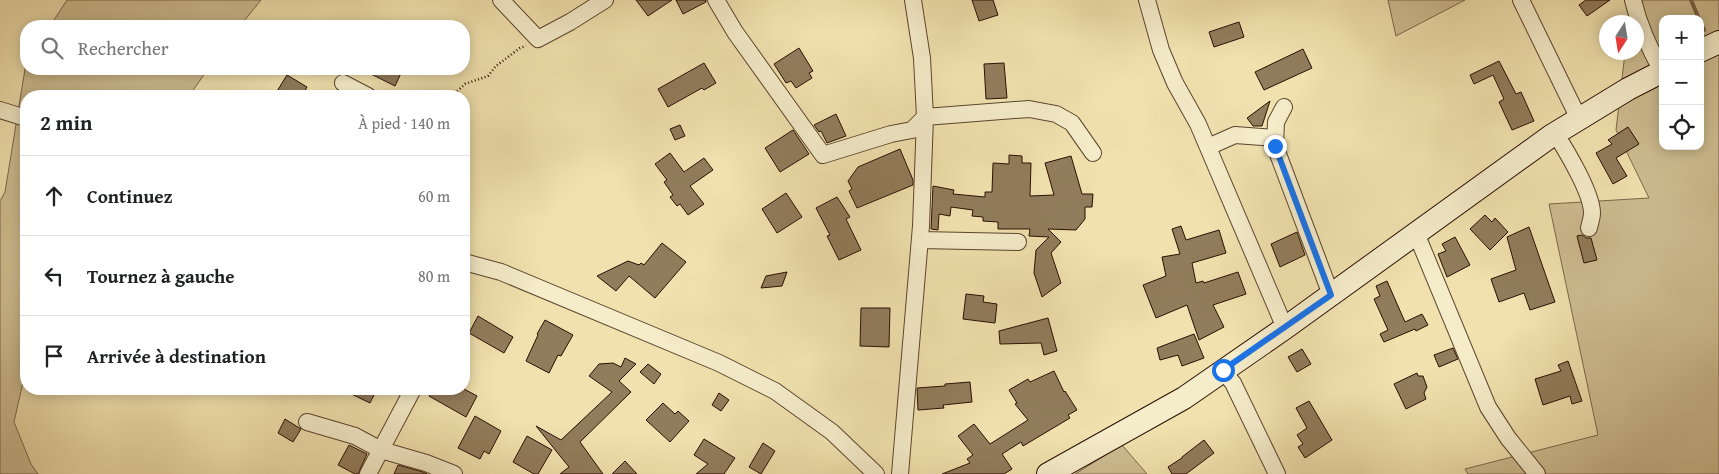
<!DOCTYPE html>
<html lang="fr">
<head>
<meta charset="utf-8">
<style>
  :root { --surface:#fff; --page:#f2f2f2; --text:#202124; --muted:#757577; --line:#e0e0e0 }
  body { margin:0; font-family:"Gentium Book Plus",serif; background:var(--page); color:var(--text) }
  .controls { position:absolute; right:15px; top:15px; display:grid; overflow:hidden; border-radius:10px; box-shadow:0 2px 12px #0003 }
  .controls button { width:45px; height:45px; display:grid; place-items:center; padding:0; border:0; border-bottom:1px solid var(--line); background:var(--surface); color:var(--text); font:25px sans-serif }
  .compass { position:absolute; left:1599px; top:15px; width:45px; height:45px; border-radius:50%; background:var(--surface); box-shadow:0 2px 12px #0003; rotate:192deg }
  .stop { position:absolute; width:15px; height:15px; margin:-11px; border:4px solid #1a73e8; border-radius:50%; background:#fff }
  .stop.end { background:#1a73e8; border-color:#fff; box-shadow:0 1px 5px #0008 }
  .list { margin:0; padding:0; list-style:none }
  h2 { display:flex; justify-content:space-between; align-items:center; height:65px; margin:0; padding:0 20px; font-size:21px }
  h2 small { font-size:16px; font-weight:400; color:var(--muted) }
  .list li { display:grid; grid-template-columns:32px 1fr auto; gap:15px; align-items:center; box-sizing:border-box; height:80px; padding:0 20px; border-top:1px solid var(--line) }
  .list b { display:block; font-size:19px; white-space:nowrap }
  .list em { font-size:16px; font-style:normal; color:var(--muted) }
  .icon { flex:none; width:28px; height:28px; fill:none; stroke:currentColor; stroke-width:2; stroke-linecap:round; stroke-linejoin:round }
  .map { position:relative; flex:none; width:1719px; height:474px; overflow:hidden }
  .search { position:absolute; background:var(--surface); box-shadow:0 2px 12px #0003; left:20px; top:20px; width:450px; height:55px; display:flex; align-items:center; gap:12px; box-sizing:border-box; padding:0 18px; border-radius:20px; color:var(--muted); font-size:19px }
  .panel { position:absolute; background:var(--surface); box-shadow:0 2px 12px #0003; left:20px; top:90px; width:450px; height:305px; border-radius:20px }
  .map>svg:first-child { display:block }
  .green { fill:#cebd91; stroke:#7c664a; fill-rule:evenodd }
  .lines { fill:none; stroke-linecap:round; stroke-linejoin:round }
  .stream { stroke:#796246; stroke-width:4 }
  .building { fill:#917c5b; stroke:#2a0f02 }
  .street-casing { stroke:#5c442d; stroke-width:18 }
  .secondary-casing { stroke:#2a0f02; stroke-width:24 }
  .path { stroke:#2a0f02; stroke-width:2.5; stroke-dasharray:1 2.5; stroke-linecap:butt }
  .street { stroke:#f5ecca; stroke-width:16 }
  .secondary { stroke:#f5ecca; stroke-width:22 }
  .route { stroke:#1a73e8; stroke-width:6 }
</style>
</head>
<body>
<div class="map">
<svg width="1719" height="474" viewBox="0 0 1719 474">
  <rect width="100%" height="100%" fill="#f0e1ae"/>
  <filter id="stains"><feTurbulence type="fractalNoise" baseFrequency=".004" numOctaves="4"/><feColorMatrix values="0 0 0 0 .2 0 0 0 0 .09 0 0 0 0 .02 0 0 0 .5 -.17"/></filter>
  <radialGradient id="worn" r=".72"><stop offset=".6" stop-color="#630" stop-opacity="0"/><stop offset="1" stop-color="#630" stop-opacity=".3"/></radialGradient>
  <path class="green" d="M67 0H261L240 26H50Z
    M1388 0H1465L1396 36Z
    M1630 0H1719V474H1468L1465 469 1598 435 1549 204 1649 198 1616 130 1625 53 1636 52V22H1628ZM1663 19H1700V146H1663Z
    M26 63V69H208L189 96H26V369L14 422 31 464 38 474H0V201L5 192Z
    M1122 445 1147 474H1075Z"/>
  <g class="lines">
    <path class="stream" d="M1691 0 1699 19
      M1700 21 1704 30"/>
  </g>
  <path class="building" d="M636 0H672L648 16Z
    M676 0H706V2L683 14Z
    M972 0H993L998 15 979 21Z
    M1586 0H1610L1587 16 1579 5Z
    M1239 22 1244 37 1214 47 1209 32Z
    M799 48 813 71 809 73 812 78 796 88 791 81 786 83 774 64Z
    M1303 49 1312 68 1264 90 1255 72Z
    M1499 61 1516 94 1521 92 1534 121 1512 130 1499 102 1504 99 1493 75 1474 84 1470 75Z
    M704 63 716 83 704 90 702 88 668 107 658 89Z
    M1004 63 1007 98 986 99 984 64Z
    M361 69H403L395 86Z
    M287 75 307 87 302 96H274Z
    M1270 101 1262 126H1253L1247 118Z
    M836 114 846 136 827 143 821 131 819 132 814 125Z
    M680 125 685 136 675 140 670 129Z
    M1628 127 1639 144 1616 158 1627 176 1613 184 1596 153 1612 144 1608 140Z
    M793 130 809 154 780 172 765 148Z
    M900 149 913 180V185L857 208 849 191 852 189 848 181 858 167Z
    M670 153 684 172 704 158 713 170 690 186 704 204 688 215 680 204 677 206 670 197 673 195 664 182 667 180 655 164Z
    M1009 155 1022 156V163H1031L1030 196 1054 195 1045 163 1071 156 1082 194H1093L1092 207H1085V219L1076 230 1048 229 1061 242 1051 253 1061 283 1042 297 1034 273 1036 250 1049 237 1029 236 1030 229H998V222L983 221V217L972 216 973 210 951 207 950 216 939 214 938 230 931 229 933 186 954 190 953 194 985 197V192H992L993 163 1009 164Z
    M786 193 802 217 777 233 762 209Z
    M837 197 850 217 846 219 861 250 839 260 827 236 830 235 816 208Z
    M1485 215 1492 222 1495 218 1508 232 1490 250 1470 229Z
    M1181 226 1186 240 1219 230 1226 253 1192 263 1196 283 1203 281 1204 283 1238 272 1246 294 1213 305 1224 327 1199 340 1187 305 1156 318 1143 285 1166 276 1162 257 1180 254 1172 229Z
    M1529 227 1555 302 1530 310 1524 293 1499 302 1491 279 1516 270 1507 237Z
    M1297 232 1305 255 1280 267 1271 244Z
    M1582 235 1586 238H1591L1597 260 1584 263 1577 236Z
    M1455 237 1470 265 1447 277 1438 254 1446 251 1442 244Z
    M662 243 686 262 655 298 629 276 616 291 597 276 628 261 639 265 641 263 644 265Z
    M787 272 782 286 761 288 766 276Z
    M1387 281 1405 322 1422 314 1428 325 1416 331 1415 329 1384 342 1380 334 1388 330 1374 299 1380 296 1376 286Z
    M966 294 984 296 983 302 997 304 995 323 963 319Z
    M861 308H890L889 347 860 346Z
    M478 316 513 337 504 353 469 333Z
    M1048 318 1057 351 1044 355 1041 343 1000 344 999 331Z
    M545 320 573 335 561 356 558 355 549 373 526 361 538 335 537 334Z
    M1194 334 1204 358 1182 366 1178 355 1160 360 1157 348Z
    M1453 348 1458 359 1439 367 1434 355Z
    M1302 349 1311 364 1297 372 1288 357Z
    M625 358 636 364 619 381 631 392 580 442 603 474H560L569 467 536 426 561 440 612 392 589 376 599 364 613 363 621 367Z
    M1568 361 1582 401 1572 404 1570 396 1543 405 1535 379 1561 371 1558 365Z
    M648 364 661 374 654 384 640 372Z
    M1054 371 1064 392 1065 391 1077 410 1068 415 1070 418 1023 446 1021 442 1002 454 1012 469 1004 474H942L970 463 967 459 973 455 958 436 974 424 990 444 1028 420 1015 404 1017 403 1009 390 1028 379 1030 382Z
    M1417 373 1418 376H1423L1427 387 1424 393 1426 399 1406 409 1394 384Z
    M970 382 972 402 943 405 944 408 918 410 917 388 945 386V384Z
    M341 389H377L370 403Z
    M433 389H464L477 396 466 417 429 396Z
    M719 393 729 400 721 411 712 405Z
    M1309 401 1332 440 1305 458 1298 447 1303 444 1297 435 1307 428 1296 408Z
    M663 403 675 414 678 411 689 421 670 442 646 420Z
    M475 416 501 431 489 454 484 451 480 459 458 448Z
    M285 419 301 429 293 442 278 433Z
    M527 436 552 450 538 474H534L513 462Z
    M704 439 735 458 724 474H696L708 464 694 455Z
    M1204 440 1214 453 1186 474H1172L1168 467 1182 458V457Z
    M763 443 775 451 761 474 749 467Z
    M349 445 367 454 358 474H355L338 465Z
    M625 461 637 474H612Z
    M398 465 423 472 427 474H394Z"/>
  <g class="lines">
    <defs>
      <path id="street" d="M501 0 538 39 570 22 605 0
        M716 0 735 32 823 155 891 134 912 130 925 117 1029 109 1056 114 1072 123 1093 153
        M1147 0 1161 50 1175 83 1198 124 1285 328
        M1521 0 1579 119
        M1633 0C1639 26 1649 48 1662 71
        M343 83 368 96
        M1284 107 1276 122 1275 146 1331 295
        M0 110 26 118
        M1555 133C1566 150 1592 193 1592 213 1592 218 1590 223 1589 228
        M1208 147 1235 135 1275 138
        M1416 233 1488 407 1508 438 1537 474
        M920 240 1018 242
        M464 262 501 272 719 363 775 391 832 432 876 474
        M1223 371 1233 383 1277 474
        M307 422 355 436 381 450 426 463 454 474
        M368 474 413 389
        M900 474 921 226 925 117 922 58 913 0"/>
      <path id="secondary" d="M1700 51 1719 42
        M1048 474 1184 398 1285 328 1551 136 1628 89 1663 71"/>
    </defs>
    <use href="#street" class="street-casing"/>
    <use href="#secondary" class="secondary-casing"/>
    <path class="path" d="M452 96 465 84 488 76 496 66 520 48 526 46"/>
    <use href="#street" class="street"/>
    <use href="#secondary" class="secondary"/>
  </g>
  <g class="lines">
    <path class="route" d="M1223 370 1331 295 1275 146"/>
  </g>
  <rect width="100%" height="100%" filter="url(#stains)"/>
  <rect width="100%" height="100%" fill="url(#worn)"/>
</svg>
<div class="controls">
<button>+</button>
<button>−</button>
<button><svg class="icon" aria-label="locate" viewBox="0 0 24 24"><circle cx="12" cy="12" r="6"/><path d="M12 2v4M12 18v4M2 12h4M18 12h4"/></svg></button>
</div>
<svg class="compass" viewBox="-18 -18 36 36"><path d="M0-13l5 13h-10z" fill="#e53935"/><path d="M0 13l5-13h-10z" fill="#757577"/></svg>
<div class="stop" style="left:1223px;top:370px"></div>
<div class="stop end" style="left:1275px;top:146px"></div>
<div class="search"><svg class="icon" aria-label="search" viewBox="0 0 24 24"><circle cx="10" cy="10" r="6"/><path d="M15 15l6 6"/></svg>Rechercher</div>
<section class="panel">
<h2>2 min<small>À pied · 140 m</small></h2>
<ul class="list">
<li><svg class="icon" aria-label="ahead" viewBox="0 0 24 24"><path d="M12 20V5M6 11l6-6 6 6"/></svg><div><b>Continuez</b></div><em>60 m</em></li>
<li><svg class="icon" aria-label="left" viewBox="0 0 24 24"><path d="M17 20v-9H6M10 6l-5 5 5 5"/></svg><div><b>Tournez à gauche</b></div><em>80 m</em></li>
<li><svg class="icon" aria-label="arrive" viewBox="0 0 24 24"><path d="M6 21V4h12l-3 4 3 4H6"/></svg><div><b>Arrivée à destination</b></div></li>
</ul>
</section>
</div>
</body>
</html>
